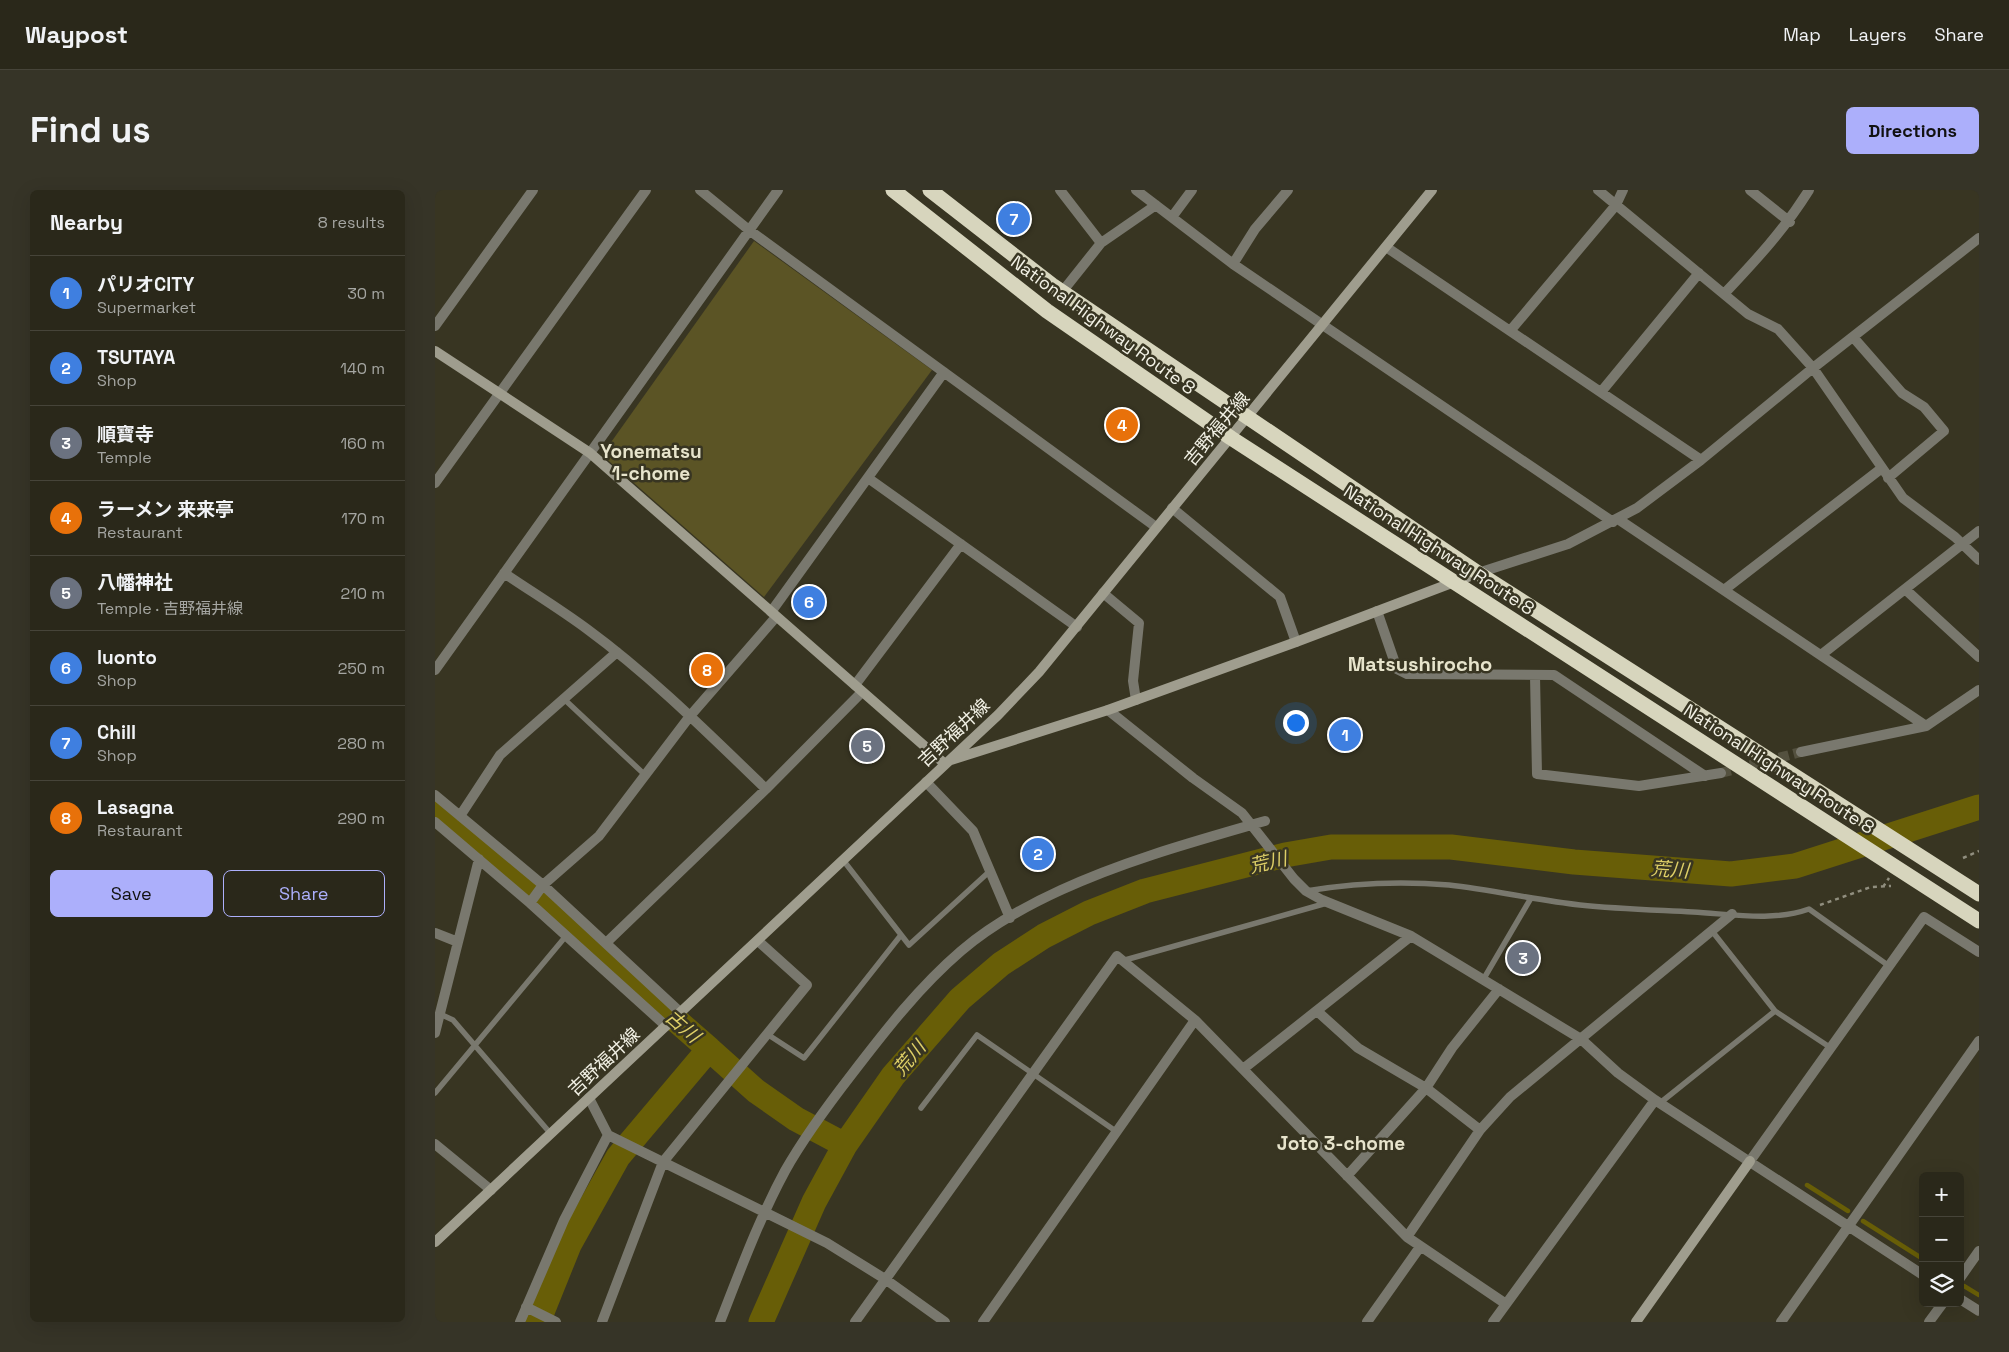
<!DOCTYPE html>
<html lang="en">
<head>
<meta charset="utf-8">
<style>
  :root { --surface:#2a281a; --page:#363427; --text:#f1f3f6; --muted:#a5a6a2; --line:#464439; --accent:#acaffb }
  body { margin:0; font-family:"Space Grotesk","Noto Sans JP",sans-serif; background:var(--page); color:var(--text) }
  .controls { position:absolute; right:15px; bottom:15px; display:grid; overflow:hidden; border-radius:8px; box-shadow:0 5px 20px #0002 }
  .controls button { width:45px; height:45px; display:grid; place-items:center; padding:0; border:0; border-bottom:1px solid var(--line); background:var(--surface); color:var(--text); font:25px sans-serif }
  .you { position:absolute; left:860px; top:532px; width:18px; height:18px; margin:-12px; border:4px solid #fff; border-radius:50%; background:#1a73e8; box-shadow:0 0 0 8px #1a73e833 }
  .badge { display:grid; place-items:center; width:32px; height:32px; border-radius:50%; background:var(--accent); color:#fff; font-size:16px; font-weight:700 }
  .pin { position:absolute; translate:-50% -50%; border:2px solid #fff; box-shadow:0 1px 5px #0006 }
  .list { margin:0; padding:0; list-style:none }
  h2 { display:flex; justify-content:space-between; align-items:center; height:65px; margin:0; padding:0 20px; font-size:21px }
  h2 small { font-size:16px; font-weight:400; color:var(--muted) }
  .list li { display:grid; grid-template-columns:32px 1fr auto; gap:15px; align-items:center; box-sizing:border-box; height:75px; padding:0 20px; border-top:1px solid var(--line) }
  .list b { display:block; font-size:19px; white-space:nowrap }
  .list p { margin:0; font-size:16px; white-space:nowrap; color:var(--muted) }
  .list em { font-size:16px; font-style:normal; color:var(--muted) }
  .actions { display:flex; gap:10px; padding:15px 20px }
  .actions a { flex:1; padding:11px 0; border:1px solid var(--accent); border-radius:8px; text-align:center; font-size:18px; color:var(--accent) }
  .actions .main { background:var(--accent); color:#111 }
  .icon { flex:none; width:28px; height:28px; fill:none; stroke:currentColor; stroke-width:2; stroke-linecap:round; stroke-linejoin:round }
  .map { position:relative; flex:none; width:1544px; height:1132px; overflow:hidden; border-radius:8px }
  header { display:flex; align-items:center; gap:30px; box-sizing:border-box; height:70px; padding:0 25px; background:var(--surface); border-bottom:1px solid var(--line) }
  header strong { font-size:24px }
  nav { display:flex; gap:28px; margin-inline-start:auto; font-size:18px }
  .intro { display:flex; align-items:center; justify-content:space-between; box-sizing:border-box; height:120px; padding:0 30px }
  h1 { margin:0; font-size:35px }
  .button { padding:12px 22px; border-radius:8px; background:var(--accent); color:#111; font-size:18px; font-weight:700 }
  main { display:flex; gap:30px; padding:0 30px }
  aside { flex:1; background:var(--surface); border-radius:8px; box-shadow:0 5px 20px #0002 }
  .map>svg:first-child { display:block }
  .green { fill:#5b5425 }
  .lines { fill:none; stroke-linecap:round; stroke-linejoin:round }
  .stream { stroke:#685e07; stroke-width:4.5 }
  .river { stroke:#685e07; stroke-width:25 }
  .street-tunnel { stroke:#54513f; stroke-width:10; stroke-dasharray:10 5; stroke-linecap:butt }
  .path { stroke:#908e7e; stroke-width:2.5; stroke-dasharray:4 4; stroke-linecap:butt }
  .lane { stroke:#79786e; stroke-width:5.5 }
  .street { stroke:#79786e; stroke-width:10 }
  .secondary { stroke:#9f9d8e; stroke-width:10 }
  .highway { stroke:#d7d5bd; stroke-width:15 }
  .labels { text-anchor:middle; stroke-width:5; stroke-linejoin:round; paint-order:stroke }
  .street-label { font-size:18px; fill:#f2f1e5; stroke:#383522 }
  .neighbourhood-label { font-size:19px; font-weight:bold; fill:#e7e4cc; stroke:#383522 }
  .water-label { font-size:19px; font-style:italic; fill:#decf67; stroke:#383522 }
  .quarter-label { font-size:20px; font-weight:bold; fill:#e7e4cc; stroke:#383522 }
</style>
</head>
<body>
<header>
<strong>Waypost</strong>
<nav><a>Map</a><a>Layers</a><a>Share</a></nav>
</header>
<div class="intro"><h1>Find us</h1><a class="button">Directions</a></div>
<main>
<aside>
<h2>Nearby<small>8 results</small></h2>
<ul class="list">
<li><span class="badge" style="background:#3f7fe0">1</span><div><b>パリオCITY</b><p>Supermarket</p></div><em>30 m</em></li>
<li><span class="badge" style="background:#3f7fe0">2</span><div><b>TSUTAYA</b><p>Shop</p></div><em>140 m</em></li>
<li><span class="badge" style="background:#6b7280">3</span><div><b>順寶寺</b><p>Temple</p></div><em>160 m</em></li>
<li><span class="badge" style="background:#e8710a">4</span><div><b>ラーメン 来来亭</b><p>Restaurant</p></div><em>170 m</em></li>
<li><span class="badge" style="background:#6b7280">5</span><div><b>八幡神社</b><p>Temple · 吉野福井線</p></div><em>210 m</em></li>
<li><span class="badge" style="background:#3f7fe0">6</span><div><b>luonto</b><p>Shop</p></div><em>250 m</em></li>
<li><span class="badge" style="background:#3f7fe0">7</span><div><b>Chill</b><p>Shop</p></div><em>280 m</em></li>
<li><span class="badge" style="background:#e8710a">8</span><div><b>Lasagna</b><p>Restaurant</p></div><em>290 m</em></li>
</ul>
<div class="actions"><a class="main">Save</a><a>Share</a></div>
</aside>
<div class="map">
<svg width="1544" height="1132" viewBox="0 0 1544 1132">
  <rect width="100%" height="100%" fill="#383522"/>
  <path class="green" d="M319 51 497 180 329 407 167 265Z"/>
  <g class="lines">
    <path class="stream" d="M1372 995 1413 1021
      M1428 1031 1488 1069
      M1529 1096 1544 1105"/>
    <path class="river" d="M0 619 274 859 183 967 134 1055 103 1132
      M274 859 321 901 361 929 410 955
      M326 1132 379 1012 410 955 458 886 525 809 566 774 609 746 654 723 710 701 850 665 896 657H1016L1139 672 1296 684 1360 676 1544 617"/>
    <path class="street-tunnel" d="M1286 583 1366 562"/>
    <path class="path" d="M1528 668 1544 661
      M1448 697 1454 688
      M1385 715 1436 697 1456 696"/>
    <path class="lane" d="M129 509 209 584
      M408 670 474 755 556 680
      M871 701C918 693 967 691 1014 695 1058 700 1101 710 1145 715 1183 719 1221 720 1258 722 1296 724 1338 732 1374 719L1454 776
      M1277 741 1340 821 1396 858
      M690 770 892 713
      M1048 790 1096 708
      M5 824 18 830 116 944
      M332 844 369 868 466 745
      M0 903 131 746
      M1225 913 1340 821
      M486 918 542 845 682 942"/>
    <path class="street" d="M265 0 314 40 721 337
      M625 0 666 53
      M701 0 798 74 1178 332
      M1163 0 1313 124 1343 139 1378 178 1468 308 1520 347 1544 370
      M1315 0 1355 32
      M737 27 757 0
      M951 57 1266 270
      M798 74 820 39 853 0
      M627 102 666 53 721 15
      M1289 104C1321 70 1349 40 1374 0
      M0 136 98 0
      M1075 141 1181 15 1188 0
      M1418 147 1467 203 1489 217 1509 241 1453 288
      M1166 202 1264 83
      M433 288 642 437
      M0 293 211 0
      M737 318 845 407 861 452
      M1183 329 1491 536
      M69 383C97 402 125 419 152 439 216 486 274 544 331 599
      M1043 383 1133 354 1202 318 1266 270 1378 178 1544 48
      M1289 400 1447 278
      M1471 400 1544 467
      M668 403 704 433 698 491 701 510
      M942 421 962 479 972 484 1119 485 1270 586
      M336 422 509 182
      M1386 465 1544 341
      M0 480 343 0
      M1100 486 1102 584 1204 596 1286 583
      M420 495 526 354
      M673 520 758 588 807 623 859 689 871 701 887 710 976 746 1146 849 1183 883 1220 910 1488 1085
      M1366 562 1491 536 1544 500
      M491 592 538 641 575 728
      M0 605 108 695 246 823
      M25 626 65 565 182 462
      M0 632 95 713 231 836
      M95 713 108 695 164 646 255 526 341 427
      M0 743 23 752
      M171 753 331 599 427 502
      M882 821 923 858 991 898 1045 940
      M0 843 44 669
      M808 879 976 746
      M154 908 173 945 392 1053 450 1089 510 1132
      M0 954 56 1000
      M1315 971 1489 727 1544 762
      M912 986 991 898 1017 858 1064 799
      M972 1047 1045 940 1075 907 1297 724
      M1525 1088 1544 1061
      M1525 1109 1544 1121
      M91 1117 121 1132
      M85 1132 129 1030 173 945
      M167 1132 228 972 372 795 323 751
      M285 1132C305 1081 324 1029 350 981 369 947 393 915 417 884 450 841 484 797 526 761 554 737 591 716 626 700 691 670 761 651 830 631
      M420 1132 682 766 760 830 972 1047 1071 1114
      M548 1132 760 830
      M932 1132 985 1057
      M1058 1132 1220 910
      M1346 1132 1544 851
      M1494 1132 1508 1113"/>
    <path class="secondary" d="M0 161 155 263 510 574
      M516 570 673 520 861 452 1043 383
      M0 1052 563 525 604 482 997 0
      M1201 1132 1315 971"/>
    <path class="highway" d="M458 0 612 121 796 248 1544 731
      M495 0 617 95 1043 383 1544 704"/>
  </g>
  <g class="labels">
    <g class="street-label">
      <text transform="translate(668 135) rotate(36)" y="6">National Highway Route 8</text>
      <text transform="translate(782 239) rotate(-50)" y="6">吉野福井線</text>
      <text transform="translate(1004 360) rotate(33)" y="6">National Highway Route 8</text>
      <text transform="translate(519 543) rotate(-43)" y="6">吉野福井線</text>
      <text transform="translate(1344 579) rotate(33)" y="6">National Highway Route 8</text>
      <text transform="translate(169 872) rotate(-43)" y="6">吉野福井線</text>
    </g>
    <g class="neighbourhood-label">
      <text x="216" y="268">Yonematsu<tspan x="216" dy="22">1-chome</tspan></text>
      <text x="906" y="960">Joto 3-chome</text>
    </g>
    <g class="water-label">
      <text transform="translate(833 672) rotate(-13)" y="7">荒川</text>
      <text transform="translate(1235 679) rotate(4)" y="7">荒川</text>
      <text transform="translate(248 836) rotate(41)" y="7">古川</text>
      <text transform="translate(474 868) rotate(-50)" y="7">荒川</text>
    </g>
    <g class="quarter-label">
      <text x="985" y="481">Matsushirocho</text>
    </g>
  </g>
</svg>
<div class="controls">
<button>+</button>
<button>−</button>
<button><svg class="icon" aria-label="layers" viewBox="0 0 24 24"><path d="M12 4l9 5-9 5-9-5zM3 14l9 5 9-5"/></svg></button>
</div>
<div class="you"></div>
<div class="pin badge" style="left:910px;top:545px;background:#3f7fe0">1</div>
<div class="pin badge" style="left:603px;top:664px;background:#3f7fe0">2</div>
<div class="pin badge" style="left:1088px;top:768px;background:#6b7280">3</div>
<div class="pin badge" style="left:687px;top:235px;background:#e8710a">4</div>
<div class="pin badge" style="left:432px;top:556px;background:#6b7280">5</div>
<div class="pin badge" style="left:374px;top:412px;background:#3f7fe0">6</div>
<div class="pin badge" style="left:579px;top:29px;background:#3f7fe0">7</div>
<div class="pin badge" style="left:272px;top:480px;background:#e8710a">8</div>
</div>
</main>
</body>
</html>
